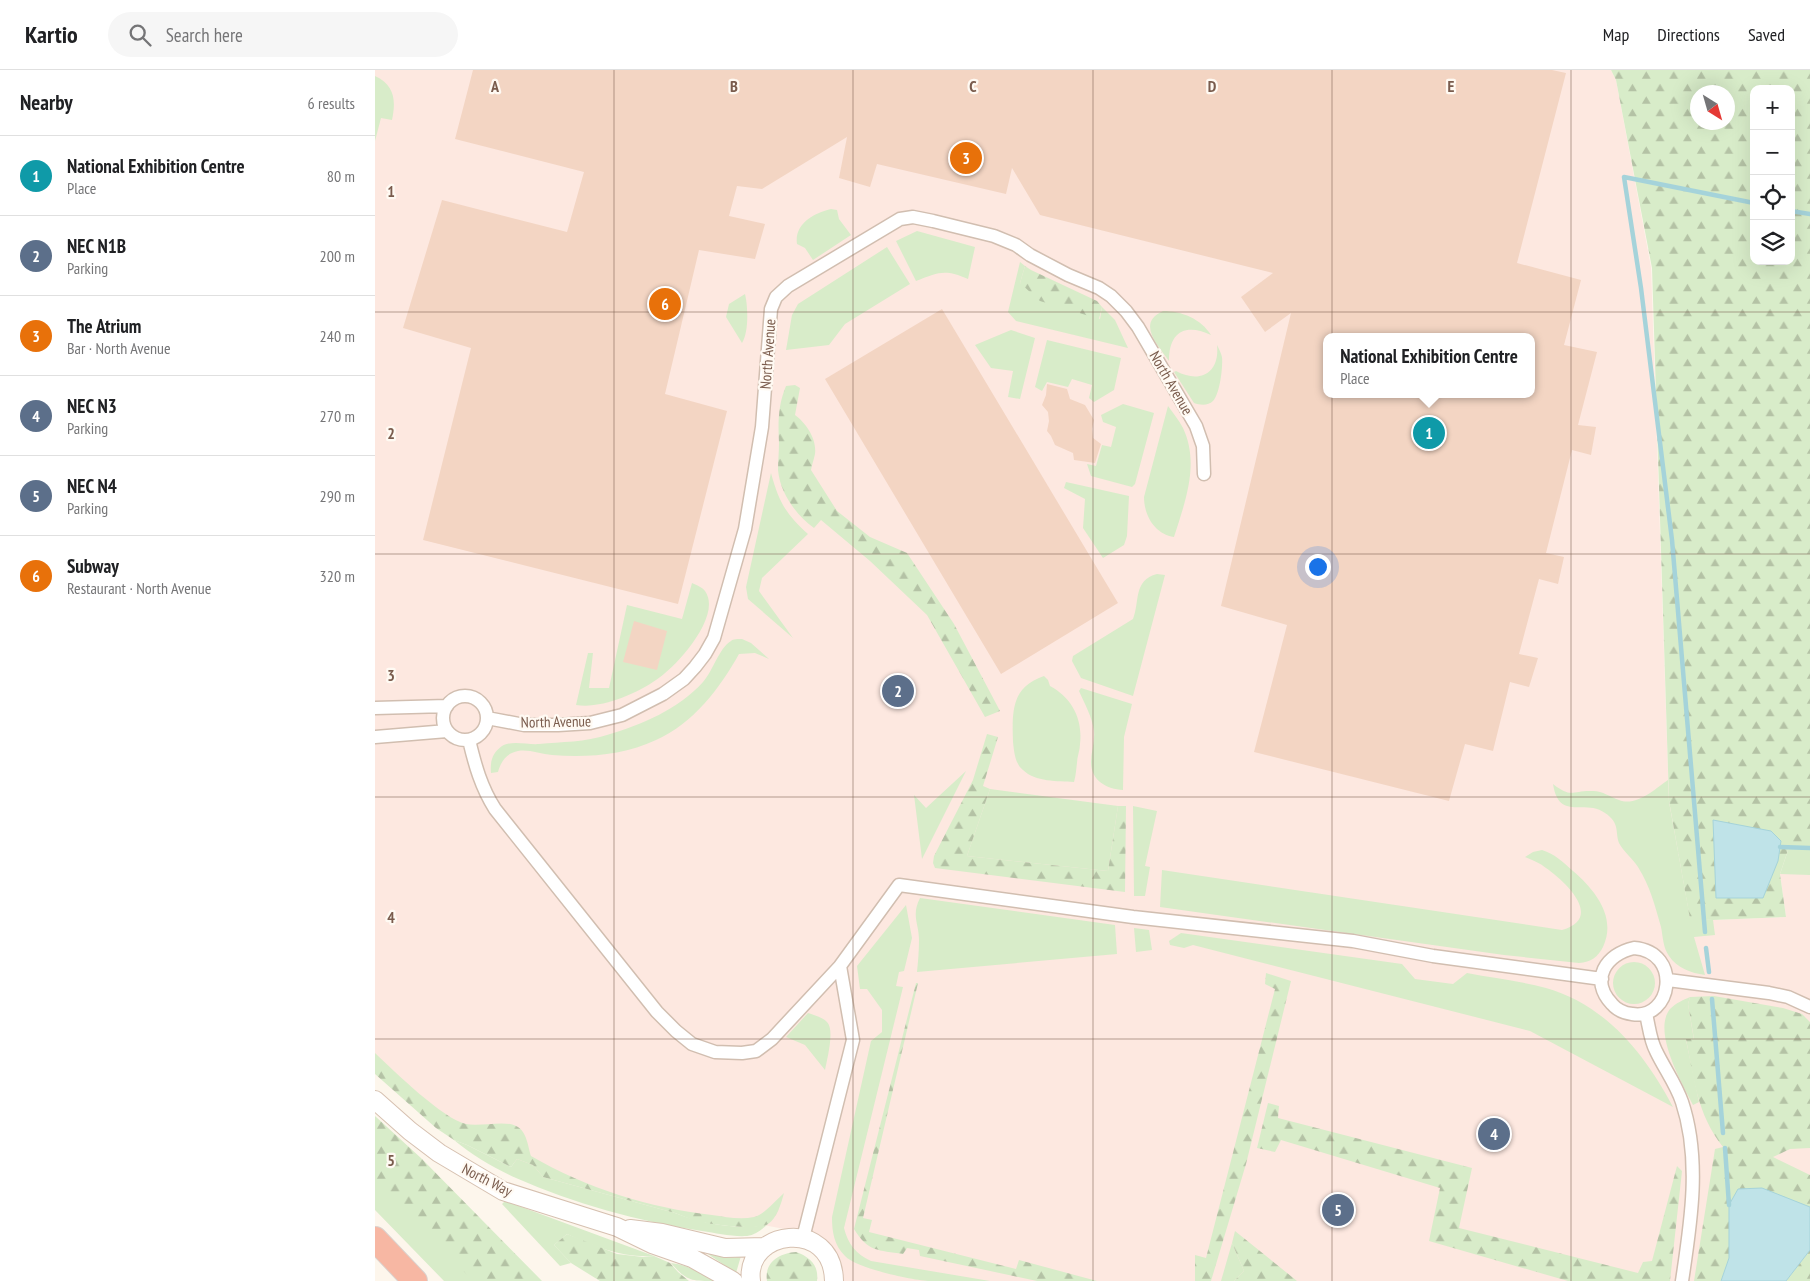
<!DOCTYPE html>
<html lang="en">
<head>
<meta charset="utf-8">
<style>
  :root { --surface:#fff; --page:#f6f6f6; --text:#202124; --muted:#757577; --line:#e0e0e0; --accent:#111827 }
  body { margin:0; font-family:"PT Sans Narrow",sans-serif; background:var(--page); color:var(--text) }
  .controls { position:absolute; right:15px; top:15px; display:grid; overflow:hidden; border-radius:10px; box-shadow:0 5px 20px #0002 }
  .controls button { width:45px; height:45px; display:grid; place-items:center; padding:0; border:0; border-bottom:1px solid var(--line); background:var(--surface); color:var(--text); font:25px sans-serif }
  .compass { position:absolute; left:1315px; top:15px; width:45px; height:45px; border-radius:50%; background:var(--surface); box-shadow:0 5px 20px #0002; rotate:143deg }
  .you { position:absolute; left:942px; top:496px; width:18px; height:18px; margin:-12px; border:4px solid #fff; border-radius:50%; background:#1a73e8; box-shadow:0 0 0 8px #1a73e833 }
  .badge { display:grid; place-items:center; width:32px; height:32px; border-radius:50%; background:var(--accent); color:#fff; font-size:16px; font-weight:700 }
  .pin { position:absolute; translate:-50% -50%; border:2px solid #fff; box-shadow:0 1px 5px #0006 }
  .popup { position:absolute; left:948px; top:263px; width:212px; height:65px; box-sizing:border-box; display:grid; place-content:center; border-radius:10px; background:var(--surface); filter:drop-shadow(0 1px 4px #0005); font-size:16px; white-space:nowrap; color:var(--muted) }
  .popup b { font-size:19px; color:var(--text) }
  .popup::after { content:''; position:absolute; left:50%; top:100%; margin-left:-10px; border:10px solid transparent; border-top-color:var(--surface) }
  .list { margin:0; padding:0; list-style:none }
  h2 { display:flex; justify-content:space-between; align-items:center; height:65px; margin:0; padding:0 20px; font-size:21px }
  h2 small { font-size:16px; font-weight:400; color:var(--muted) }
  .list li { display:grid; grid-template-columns:32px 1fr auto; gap:15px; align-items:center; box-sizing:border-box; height:80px; padding:0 20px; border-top:1px solid var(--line) }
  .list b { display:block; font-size:19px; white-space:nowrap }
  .list p { margin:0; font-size:16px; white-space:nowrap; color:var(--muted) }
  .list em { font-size:16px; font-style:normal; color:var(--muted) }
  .icon { flex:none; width:28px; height:28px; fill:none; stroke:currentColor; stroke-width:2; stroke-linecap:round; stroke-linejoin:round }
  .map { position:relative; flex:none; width:1435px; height:1211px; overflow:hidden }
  header { display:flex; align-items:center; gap:30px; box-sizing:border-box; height:70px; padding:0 25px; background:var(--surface); border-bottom:1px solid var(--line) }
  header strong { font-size:24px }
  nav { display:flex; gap:28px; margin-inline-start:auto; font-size:18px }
  .search { width:350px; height:45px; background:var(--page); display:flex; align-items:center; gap:12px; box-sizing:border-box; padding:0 18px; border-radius:28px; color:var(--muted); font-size:19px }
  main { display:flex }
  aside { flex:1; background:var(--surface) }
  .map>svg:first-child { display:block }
  .commercial { fill:#fde8e0; fill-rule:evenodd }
  .green { fill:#d8ecc9 }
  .forest { fill:url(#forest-firs); fill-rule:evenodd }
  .water { fill:#bfe3e8; stroke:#a5d3da }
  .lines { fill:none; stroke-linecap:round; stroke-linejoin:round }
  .stream { stroke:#a5d3da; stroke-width:4.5 }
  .building { fill:#f3d5c3; fill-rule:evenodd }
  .street-casing { stroke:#d1beb0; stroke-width:15 }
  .secondary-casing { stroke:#d6c0b0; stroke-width:20 }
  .highway-casing { stroke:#dad1cd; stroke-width:26 }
  .street { stroke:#fff; stroke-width:12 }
  .secondary { stroke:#fff; stroke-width:18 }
  .highway { stroke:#f7b7a3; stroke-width:24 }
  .grid { fill:none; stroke:#7a5c4d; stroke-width:1; stroke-opacity:0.55 }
  .labels { text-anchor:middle; stroke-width:4.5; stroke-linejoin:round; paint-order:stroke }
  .street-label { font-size:15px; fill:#7a5c4d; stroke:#fffaf3 }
  .grid-label { font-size:16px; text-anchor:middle; font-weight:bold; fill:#7a5c4d; stroke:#fffaf3; stroke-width:4.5; stroke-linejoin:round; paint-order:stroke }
</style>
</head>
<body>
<header>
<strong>Kartio</strong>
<div class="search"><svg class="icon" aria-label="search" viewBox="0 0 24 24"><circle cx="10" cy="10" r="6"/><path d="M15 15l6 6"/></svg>Search here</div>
<nav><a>Map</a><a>Directions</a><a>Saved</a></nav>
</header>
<main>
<aside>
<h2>Nearby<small>6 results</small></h2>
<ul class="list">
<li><span class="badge" style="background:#0f9aa8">1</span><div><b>National Exhibition Centre</b><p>Place</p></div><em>80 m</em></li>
<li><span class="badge" style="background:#5c6f8a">2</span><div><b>NEC N1B</b><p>Parking</p></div><em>200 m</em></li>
<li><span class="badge" style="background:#e8710a">3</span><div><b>The Atrium</b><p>Bar · North Avenue</p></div><em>240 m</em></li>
<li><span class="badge" style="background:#5c6f8a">4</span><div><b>NEC N3</b><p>Parking</p></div><em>270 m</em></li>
<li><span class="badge" style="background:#5c6f8a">5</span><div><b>NEC N4</b><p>Parking</p></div><em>290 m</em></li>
<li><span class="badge" style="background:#e8710a">6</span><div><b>Subway</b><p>Restaurant · North Avenue</p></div><em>320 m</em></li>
</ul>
</aside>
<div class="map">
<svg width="1435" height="1211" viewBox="0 0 1435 1211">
  <defs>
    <pattern id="forest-firs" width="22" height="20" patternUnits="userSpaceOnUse" patternTransform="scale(1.25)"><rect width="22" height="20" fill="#d8ecc9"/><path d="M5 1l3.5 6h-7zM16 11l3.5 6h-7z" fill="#b4c2a5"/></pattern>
  </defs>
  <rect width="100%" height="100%" fill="#fdf6ec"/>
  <path class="commercial" d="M0 0H1236L1241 10 1276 197 1294 731 1315 848 1338 850 1411 847 1405 804 1435 778V1211H464L465 1192 460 1180 436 1164 361 1150 300 1143 168 1107 95 1071 0 999ZM952 267H1156V324H952Z"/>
  <path class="green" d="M0 6C20 15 21 31 17 50L6 48 0 71Z
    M456 139 462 140 464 149 476 165 438 190 430 178 422 174C419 154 439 143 456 139Z
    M542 161 600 177 593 209C570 199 564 202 541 211L521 171Z
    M512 177 535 214 470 254 454 275 411 280 417 245 423 234Z
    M645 192 650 196 645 213 725 249 727 237 740 250 753 278 641 251 633 242Z
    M370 224C373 236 374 262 367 273L351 247 354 234Z
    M788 241C807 241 826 249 836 265 810 253 794 262 794 291 783 275 761 253 788 241Z
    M636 260 660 268 645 329 633 327 638 301 616 298 600 275Z
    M672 270 746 288 739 320 719 332 714 328 717 315 697 309 693 317 672 312 667 321 660 317Z
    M842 275C844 279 846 283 847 287 848 296 845 324 838 331 833 336 825 335 819 333L799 302 801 301C825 314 845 303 842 275Z
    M748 334 779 343 760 414 757 417 716 406 712 394 721 396 727 375 736 377 741 357 728 352 726 345Z
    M793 336C798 343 804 350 808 358 825 394 810 432 799 467 780 464 769 446 769 427Z
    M396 403C404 432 410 443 433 464L387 508 384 521 418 568 373 529 371 517Z
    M691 412 754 426 752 466 749 475 728 488 708 458 710 429 689 418Z
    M782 504 790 505 758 626 706 608 697 591 698 586 758 549C765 532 758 510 782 504Z
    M317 513C321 515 327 517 330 521 348 546 300 598 281 610 261 624 226 639 201 635L213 583H218L214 618H234L252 535 307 549Z
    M367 569 376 573 394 589 380 583 364 584C345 618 318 654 281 670 249 685 212 688 177 685 166 684 153 679 143 681 132 683 126 691 123 702L116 703C115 692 117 683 127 676 137 670 153 675 164 674 186 672 211 672 232 665 266 655 304 639 328 612 338 601 344 578 356 571 358 569 363 569 367 569Z
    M669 606 673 610 675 616C697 628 708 649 705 674 705 680 702 687 702 693 701 700 701 705 699 712 683 711 660 712 648 700 640 694 639 681 638 672 637 642 636 617 669 606Z
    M706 618 757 634 749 667 748 720C732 719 716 711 716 692 716 682 720 672 719 661 717 646 710 635 704 621Z
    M591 701 547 789 539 725 551 738Z
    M1293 710 1294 732 1315 848 1338 850 1340 865 1319 867 1330 905C1316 903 1302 898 1294 886 1288 878 1288 867 1286 857 1280 836 1275 816 1263 797 1258 789 1248 781 1244 773 1240 761 1245 753 1230 743 1209 728 1184 752 1178 714 1197 729 1197 720 1218 721 1228 721 1235 727 1244 730 1261 737 1280 719 1293 710Z
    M615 719 743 736 733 801 592 786Z
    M758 736 782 741 770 796 775 797 770 826H759Z
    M1414 777 1435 778V805L1405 804Z
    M1167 780C1180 784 1188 792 1198 801 1220 820 1242 847 1228 877 1223 887 1216 892 1204 893L1129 885 785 837 787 800 1187 860C1229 848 1191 812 1171 798 1165 793 1157 790 1150 787L1158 782Z
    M545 828 740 855 742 884 542 902C543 892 544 881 544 870 544 853 536 846 545 828Z
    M531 835 537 868 529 901 524 902 521 916 528 917 469 1158C473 1174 481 1184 496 1191L615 1211C594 1211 574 1211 553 1211 536 1210 481 1198 470 1186 459 1175 457 1162 457 1147L496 971 507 962V940L492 919H485L482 896Z
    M759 858 774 860 777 880 761 882Z
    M806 863 1027 894 1040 909 1078 914 1092 903C1118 908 1145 911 1171 918 1231 935 1270 984 1298 1037L1155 961 818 875 809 878 795 875 794 871Z
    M1238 913a21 21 0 1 1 42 0a21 21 0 1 1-42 0Z
    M1315 927 1313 934 1319 970H1311L1324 1032 1318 1035C1307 1013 1277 962 1295 939 1301 933 1308 930 1315 927Z
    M433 943C439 945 447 947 452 952 460 960 452 989 450 1000L430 975 411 967Z
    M79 1070 92 1075 136 1097 142 1089 158 1095 168 1107 300 1143C328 1154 361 1160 392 1155 386 1160 380 1165 372 1166 357 1167 341 1163 327 1161 263 1151 199 1134 141 1108 119 1098 98 1086 79 1070Z
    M0 1107 99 1211H69L0 1140Z
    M130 1131 279 1186C247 1188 220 1177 192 1164L179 1175 196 1193 185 1196 127 1134Z
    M857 1173 869 1201 859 1211H846Z
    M330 1182 366 1186 361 1203Z
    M296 1193C312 1195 326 1202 340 1211 315 1211 312 1211 296 1193Z"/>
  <path class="forest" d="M1236 0H1435V778L1414 777 1405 804 1411 847 1338 850 1315 849 1294 731 1277 198 1241 10ZM1379 19H1416V191H1379ZM1322 22H1352V52H1322Z
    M650 196 656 200 722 231 727 237 724 249 665 231 645 213Z
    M420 315 425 318 420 345C431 353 442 369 440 384 439 389 437 394 436 400L462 441 495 467 532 483 579 554 625 641 610 647 552 545 495 491 446 450 439 458C421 445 405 423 403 400 403 391 404 382 404 373 403 353 403 335 411 316Z
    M612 664 623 667 608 716 615 719 592 786 733 801 743 736H751L750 822 560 798 558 793 559 786 598 710Z
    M891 903 916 911 871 1094 836 1211H820V1185L831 1188 900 919 890 914Z
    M541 913H543L488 1148 497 1150 494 1162 641 1199 644 1190 722 1211H662L545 1186 544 1180 532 1178 528 1184C503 1180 493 1182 479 1159Z
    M1339 926 1408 938 1427 944 1435 952V1078L1415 1079 1398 1087 1435 1105V1137L1354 1135V1188L1346 1211H1319L1340 1079 1348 1077C1322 1044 1319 1009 1311 969H1319L1313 934 1315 927Z
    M0 983C19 1001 68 1049 91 1054 105 1057 129 1050 141 1056 152 1061 153 1077 156 1086 211 1118 275 1138 337 1145 351 1147 365 1150 379 1147 390 1144 400 1131 409 1123 406 1134 402 1148 393 1154 383 1161 330 1154 318 1150 312 1148 306 1145 300 1143L168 1107 158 1095 142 1089 136 1097 92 1075 79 1070 61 1058 0 1004Z
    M893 1033 904 1036 903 1048 1097 1098 1084 1158 1263 1203 1268 1192 1277 1191 1302 1096 1307 1101 1295 1211H1193L1054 1171 1065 1118 906 1070 900 1082 882 1078Z
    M0 1046 47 1089 167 1211H98L0 1109Z
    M860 1161 922 1211H859L869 1201 857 1173Z
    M192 1164 242 1184 268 1187 279 1186 295 1193 303 1202 314 1211H225L196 1193 179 1175Z
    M1435 1180V1211H1411Z
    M421 1182C435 1187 444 1195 442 1211H392C389 1192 405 1183 421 1182Z"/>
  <path class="water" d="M1338 750 1396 761 1406 771 1403 791 1388 828H1341Z
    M1387 1118 1435 1137V1180L1411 1211H1346L1354 1188V1135L1363 1119Z"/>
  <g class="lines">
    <path class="stream" d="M1416 141 1435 144
      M1405 777 1435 778
      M1330 862 1297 470 1266 218 1249 107 1379 133
      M1331 878 1334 902
      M1337 929 1348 1063
      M1350 1078 1354 1135"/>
  </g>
  <path class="building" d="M98 0H1177L1191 3 1142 193 1206 210 1189 275 1222 282 1203 355 1221 357 1216 385 1197 380 1171 483 1189 487 1183 514 1164 509 1144 584 1163 588 1154 617 1135 612 1118 681 1090 674 1074 731 879 682 912 555 846 536 916 243 890 262 866 227 898 203 665 145 637 98 631 124 502 94 495 117 464 108 472 67 387 119 362 116 354 146 390 154 380 189 324 180 290 324 352 341 303 534 48 470 96 278 28 258 67 130 192 162 209 102 80 69ZM952 267H1156V324H952Z
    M567 239 743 533 626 604 450 309Z
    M672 314 692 319 695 329 710 335 719 350 717 359 718 368 726 374 720 393 699 390 698 383 680 375 676 366 672 361 674 351 673 342 667 335 671 325Z
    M259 551 292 561 282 600 248 592Z"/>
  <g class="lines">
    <defs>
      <path id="street" d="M68 648a22 22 0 1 1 44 0a22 22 0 1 1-44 0Z
        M0 638 72 636
        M112 648 149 655H183L215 653 247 645 288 624 309 609 320 597 330 584 339 568 370 459 387 357 396 239 401 227 413 216 525 149 538 147 558 151 619 166 641 175 655 185 693 205 724 218 736 226 751 241 763 257 821 356 828 376 829 404
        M0 667 72 661
        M94 670C100 695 106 717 120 739L282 942 301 961 317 974 340 982 367 983 381 981 397 969 465 896 524 815 758 847 978 871 1058 886 1227 909
        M1259 878C1308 882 1297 951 1257 944 1249 943 1242 940 1237 934 1214 910 1231 884 1259 878Z
        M1293 910 1394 923 1413 927 1435 937
        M1271 944C1274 956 1275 970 1281 981 1289 998 1301 1014 1307 1032 1326 1089 1316 1152 1307 1211
        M428 1168 478 970 465 896"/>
      <path id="secondary" d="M0 1030 35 1061 64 1083 128 1121 242 1157 277 1174 317 1188 358 1211
        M255 1159 287 1163 350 1178 390 1177
        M376 1211C369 1160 458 1147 459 1211"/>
      <path id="highway" d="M0 1169 40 1211"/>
    </defs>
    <use href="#street" class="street-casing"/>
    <use href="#secondary" class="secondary-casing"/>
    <use href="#highway" class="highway-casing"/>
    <use href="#street" class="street"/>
    <use href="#secondary" class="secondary"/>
    <use href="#highway" class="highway"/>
  </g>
  <path class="grid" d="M239 0V1211M478 0V1211M718 0V1211M957 0V1211M1196 0V1211M0 242H1435M0 484H1435M0 727H1435M0 969H1435"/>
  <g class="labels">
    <g class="street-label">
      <text transform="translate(393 284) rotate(-86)" y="5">North Avenue</text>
      <text transform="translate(796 313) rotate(60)" y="5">North Avenue</text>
      <text transform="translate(181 652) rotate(-1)" y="5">North Avenue</text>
      <text transform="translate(112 1110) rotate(27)" y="5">North Way</text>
    </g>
  </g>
  <g class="grid-label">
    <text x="120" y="22">A</text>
    <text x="359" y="22">B</text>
    <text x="598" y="22">C</text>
    <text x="837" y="22">D</text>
    <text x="1076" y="22">E</text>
    <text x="16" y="127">1</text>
    <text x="16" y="369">2</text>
    <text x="16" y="611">3</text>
    <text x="16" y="853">4</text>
    <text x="16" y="1096">5</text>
  </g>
</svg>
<div class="controls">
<button>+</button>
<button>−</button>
<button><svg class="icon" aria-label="locate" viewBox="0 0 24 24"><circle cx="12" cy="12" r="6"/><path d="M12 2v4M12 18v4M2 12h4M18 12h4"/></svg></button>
<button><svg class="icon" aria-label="layers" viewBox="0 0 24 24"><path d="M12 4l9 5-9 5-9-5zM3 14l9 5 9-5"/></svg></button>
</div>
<svg class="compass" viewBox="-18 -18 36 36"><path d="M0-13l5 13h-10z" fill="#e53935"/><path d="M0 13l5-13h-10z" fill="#757577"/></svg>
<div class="you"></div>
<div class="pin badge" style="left:1054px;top:363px;background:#0f9aa8">1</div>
<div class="popup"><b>National Exhibition Centre</b>Place</div>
<div class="pin badge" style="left:523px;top:621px;background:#5c6f8a">2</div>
<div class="pin badge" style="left:591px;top:88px;background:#e8710a">3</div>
<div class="pin badge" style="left:1119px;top:1064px;background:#5c6f8a">4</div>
<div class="pin badge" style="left:963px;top:1140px;background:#5c6f8a">5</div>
<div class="pin badge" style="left:290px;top:234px;background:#e8710a">6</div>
</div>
</main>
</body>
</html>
